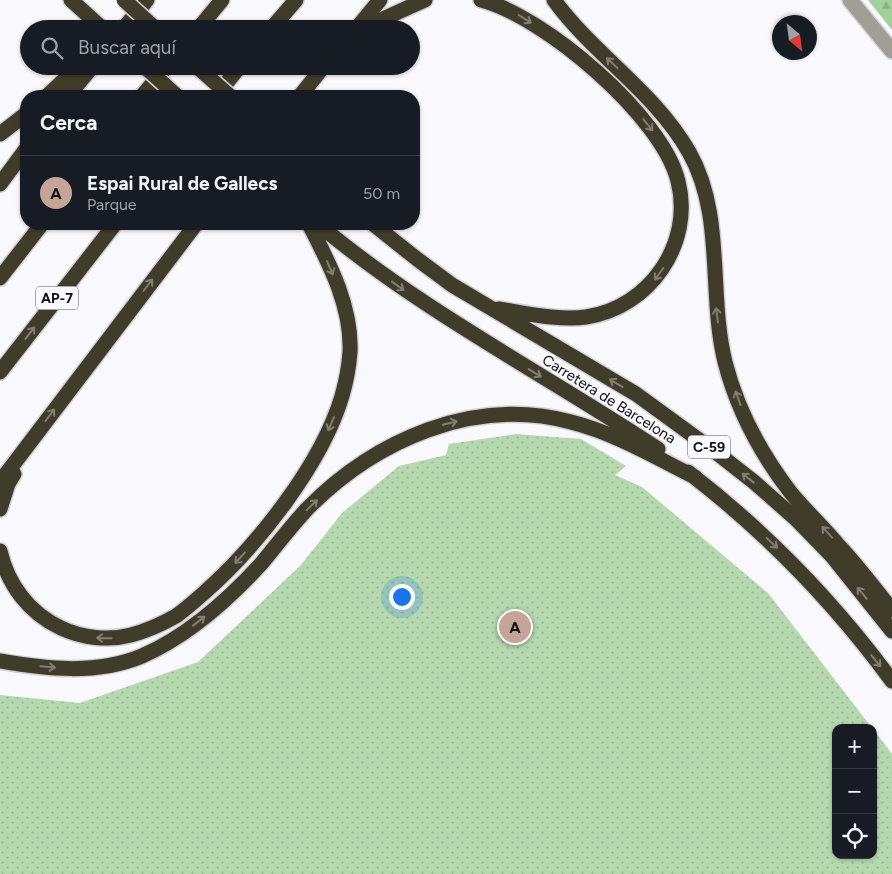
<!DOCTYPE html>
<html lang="es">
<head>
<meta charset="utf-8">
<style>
  :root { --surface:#171b24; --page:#242831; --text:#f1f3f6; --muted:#9ea1a6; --line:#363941; --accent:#c4a598 }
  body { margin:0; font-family:Figtree,sans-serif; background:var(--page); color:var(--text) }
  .controls { position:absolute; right:15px; bottom:15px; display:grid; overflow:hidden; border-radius:10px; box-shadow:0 1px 4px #0004 }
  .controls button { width:45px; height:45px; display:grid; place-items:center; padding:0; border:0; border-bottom:1px solid var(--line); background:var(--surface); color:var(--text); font:25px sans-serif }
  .compass { position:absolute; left:772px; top:15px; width:45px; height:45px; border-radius:50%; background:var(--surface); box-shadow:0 1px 4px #0004; rotate:151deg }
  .you { position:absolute; left:401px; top:596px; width:18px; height:18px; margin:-12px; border:4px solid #fff; border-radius:50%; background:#1a73e8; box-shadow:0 0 0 8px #1a73e833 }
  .badge { display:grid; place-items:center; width:32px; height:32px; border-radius:50%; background:var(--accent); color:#111; font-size:16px; font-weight:700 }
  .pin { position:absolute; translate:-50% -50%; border:2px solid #fff; box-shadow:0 1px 5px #0006 }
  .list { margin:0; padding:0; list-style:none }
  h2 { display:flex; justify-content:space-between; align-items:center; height:65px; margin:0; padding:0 20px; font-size:21px }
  h2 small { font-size:16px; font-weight:400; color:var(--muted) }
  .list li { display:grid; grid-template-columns:32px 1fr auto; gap:15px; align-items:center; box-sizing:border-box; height:75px; padding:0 20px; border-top:1px solid var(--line) }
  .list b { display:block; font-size:19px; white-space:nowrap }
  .list p { margin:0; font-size:16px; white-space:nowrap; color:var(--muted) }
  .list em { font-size:16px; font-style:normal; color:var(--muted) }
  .icon { flex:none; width:28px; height:28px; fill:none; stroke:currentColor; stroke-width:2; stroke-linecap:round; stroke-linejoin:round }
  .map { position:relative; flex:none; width:892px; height:874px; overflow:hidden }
  .search { position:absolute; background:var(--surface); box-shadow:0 1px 4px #0004; left:20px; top:20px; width:400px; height:55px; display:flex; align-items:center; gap:12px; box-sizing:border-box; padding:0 18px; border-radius:28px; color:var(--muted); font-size:19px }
  .panel { position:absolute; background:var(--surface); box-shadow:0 1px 4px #0004; left:20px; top:90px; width:400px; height:140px; border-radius:20px }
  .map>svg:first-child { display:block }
  .green { fill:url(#green-dots) }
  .forest { fill:url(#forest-firs) }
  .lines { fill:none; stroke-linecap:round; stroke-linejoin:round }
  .minor-casing { stroke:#d4d2d7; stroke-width:18 }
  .highway-casing { stroke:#d4d2d7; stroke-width:18 }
  .minor { stroke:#a09e95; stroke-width:15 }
  .highway { stroke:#403c2a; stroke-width:15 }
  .highway-bridge-casing { stroke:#d4d2d7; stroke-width:18; stroke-linecap:butt }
  .highway-bridge { stroke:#403c2a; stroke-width:15 }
  .oneway { stroke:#817e74 }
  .labels { text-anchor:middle; stroke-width:4.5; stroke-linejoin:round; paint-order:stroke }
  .shield { fill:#f9f8fc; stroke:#55545a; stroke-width:1 }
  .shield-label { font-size:14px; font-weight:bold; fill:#0f0d14 }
  .street-label { font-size:15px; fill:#0f0d14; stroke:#f9f8fc }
</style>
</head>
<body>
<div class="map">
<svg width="892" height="874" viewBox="0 0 892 874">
  <defs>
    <pattern id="green-dots" width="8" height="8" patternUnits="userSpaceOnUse" patternTransform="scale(1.25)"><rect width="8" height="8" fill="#b6d8af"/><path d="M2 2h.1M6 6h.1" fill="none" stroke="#9bb896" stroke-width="1.8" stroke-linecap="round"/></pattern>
    <pattern id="forest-firs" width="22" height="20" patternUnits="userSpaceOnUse" patternTransform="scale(1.25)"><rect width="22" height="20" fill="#a1d198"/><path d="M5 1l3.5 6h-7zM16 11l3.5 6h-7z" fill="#89b282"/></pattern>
  </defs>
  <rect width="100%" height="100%" fill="#f9f8fc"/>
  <path class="green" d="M516 434 581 439 626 466 615 475 642 487 768 593 872 728H836V855H873V729L892 754V874H0V695L80 703 198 662 301 565 342 513 399 466 446 455 449 444Z"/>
  <path class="forest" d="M868 0H892V30Z"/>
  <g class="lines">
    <defs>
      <path id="minor" d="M850 0 892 51"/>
      <path id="highway" d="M71 0 103 29
        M481 0C544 16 662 116 678 181 694 244 649 308 586 317 560 321 525 313 499 309
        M554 0C594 55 655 92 689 152 725 215 708 293 725 362 737 409 761 454 791 493 806 511 824 528 839 546 858 566 875 589 892 610
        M123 29 147 0
        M198 29 222 0
        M271 29 296 0
        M356 29 380 0
        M369 29 385 18 425 0
        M47 96 79 66
        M68 96 93 66
        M142 96 167 66
        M216 96 240 66
        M300 96 324 66
        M0 134 26 114
        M0 184 26 149
        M318 224C423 312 545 374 658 449
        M373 224 417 259 452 285 636 394 717 453 754 482 796 519 832 556 892 631
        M0 278 42 224
        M0 372 115 224
        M688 472C766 532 834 602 892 681
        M0 482 196 224
        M0 509 8 484 14 474
        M0 551C8 585 29 613 61 628 82 638 108 641 131 635 146 631 162 624 176 616 186 609 196 600 205 592 257 546 322 464 342 396 346 382 349 367 350 352 352 306 329 263 309 224
        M0 661C46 669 97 675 142 656 188 636 227 601 261 564 276 546 291 526 307 509 375 440 474 396 571 422 615 433 655 457 695 477"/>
    </defs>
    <use href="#minor" class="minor-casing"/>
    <use href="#highway" class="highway-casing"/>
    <use href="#minor" class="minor"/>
    <use href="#highway" class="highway"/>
    <defs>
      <path id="highway-bridge" d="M124 0 156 29
        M144 66 177 96
        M196 66 230 96"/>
    </defs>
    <use href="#highway-bridge" class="highway-bridge-casing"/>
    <use href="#highway-bridge" class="highway-bridge"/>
  </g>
  <defs><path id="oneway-shaft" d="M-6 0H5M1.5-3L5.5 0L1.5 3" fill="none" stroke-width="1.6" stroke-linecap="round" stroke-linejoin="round" transform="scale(1.25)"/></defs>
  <g class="oneway">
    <use href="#oneway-shaft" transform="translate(525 19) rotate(32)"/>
    <use href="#oneway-shaft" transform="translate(612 63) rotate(-137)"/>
    <use href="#oneway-shaft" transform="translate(648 125) rotate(51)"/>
    <use href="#oneway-shaft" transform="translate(330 268) rotate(67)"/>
    <use href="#oneway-shaft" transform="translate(659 274) rotate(127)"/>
    <use href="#oneway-shaft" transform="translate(148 285) rotate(-53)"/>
    <use href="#oneway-shaft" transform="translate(398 286) rotate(36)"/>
    <use href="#oneway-shaft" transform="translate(717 315) rotate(-97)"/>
    <use href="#oneway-shaft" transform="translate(30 333) rotate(-52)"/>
    <use href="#oneway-shaft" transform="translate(535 373) rotate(31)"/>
    <use href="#oneway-shaft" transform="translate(616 383) rotate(-149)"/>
    <use href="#oneway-shaft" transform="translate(738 398) rotate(-110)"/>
    <use href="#oneway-shaft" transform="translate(50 415) rotate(-53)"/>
    <use href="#oneway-shaft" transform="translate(450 423) rotate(-14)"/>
    <use href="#oneway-shaft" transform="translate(331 424) rotate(114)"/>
    <use href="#oneway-shaft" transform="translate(748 478) rotate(-142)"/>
    <use href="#oneway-shaft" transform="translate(312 505) rotate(-44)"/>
    <use href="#oneway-shaft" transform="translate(827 532) rotate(-132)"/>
    <use href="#oneway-shaft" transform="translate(772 543) rotate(43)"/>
    <use href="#oneway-shaft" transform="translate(240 558) rotate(132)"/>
    <use href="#oneway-shaft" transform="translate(862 593) rotate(-129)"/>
    <use href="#oneway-shaft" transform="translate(199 621) rotate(-38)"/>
    <use href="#oneway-shaft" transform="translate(104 638) rotate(-179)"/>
    <use href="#oneway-shaft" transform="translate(876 661) rotate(51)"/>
    <use href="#oneway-shaft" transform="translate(48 667) rotate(5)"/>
  </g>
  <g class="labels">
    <g class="shield">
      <rect x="36" y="286.5" width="42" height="23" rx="4"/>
      <rect x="688" y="435.5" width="42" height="23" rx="4"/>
    </g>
    <g class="shield-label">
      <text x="57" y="303">AP-7</text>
      <text x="709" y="452">C-59</text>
    </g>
    <g class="street-label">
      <text transform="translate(609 399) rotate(32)" y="5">Carretera de Barcelona</text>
    </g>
  </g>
</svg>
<div class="controls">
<button>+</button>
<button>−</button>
<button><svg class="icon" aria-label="locate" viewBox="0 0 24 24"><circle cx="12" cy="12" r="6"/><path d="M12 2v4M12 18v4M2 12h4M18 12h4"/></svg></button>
</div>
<svg class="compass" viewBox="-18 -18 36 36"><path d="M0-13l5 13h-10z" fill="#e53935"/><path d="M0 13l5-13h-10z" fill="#9ea1a6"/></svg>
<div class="you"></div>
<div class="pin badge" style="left:515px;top:627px">A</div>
<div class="search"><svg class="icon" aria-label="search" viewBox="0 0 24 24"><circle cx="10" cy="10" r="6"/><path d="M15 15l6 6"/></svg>Buscar aquí</div>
<section class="panel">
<h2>Cerca<small></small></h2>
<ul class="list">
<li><span class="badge">A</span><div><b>Espai Rural de Gallecs</b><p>Parque</p></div><em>50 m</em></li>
</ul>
</section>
</div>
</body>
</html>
